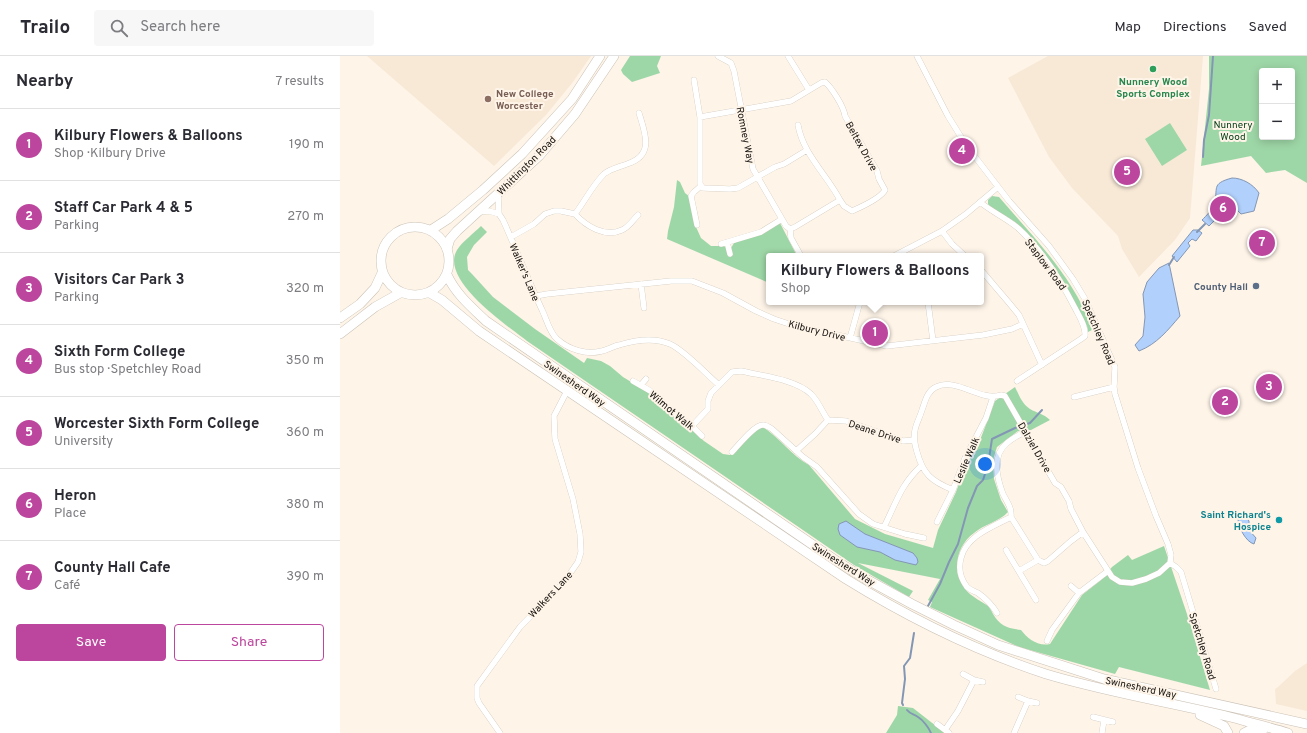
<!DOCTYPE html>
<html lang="en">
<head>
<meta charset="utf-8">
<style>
  :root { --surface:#fff; --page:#f7f7f7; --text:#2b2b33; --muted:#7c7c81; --line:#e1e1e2; --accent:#bc469d }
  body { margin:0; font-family:Overpass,sans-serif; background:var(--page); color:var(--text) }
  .controls { position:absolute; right:12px; top:12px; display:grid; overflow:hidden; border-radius:4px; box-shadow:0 2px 10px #0003 }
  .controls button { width:36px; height:36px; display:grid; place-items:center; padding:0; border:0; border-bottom:1px solid var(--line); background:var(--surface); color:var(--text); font:20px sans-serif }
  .you { position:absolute; left:645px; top:408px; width:14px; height:14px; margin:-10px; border:3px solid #fff; border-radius:50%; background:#1a73e8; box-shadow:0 0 0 6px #1a73e833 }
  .badge { display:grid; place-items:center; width:26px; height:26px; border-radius:50%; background:var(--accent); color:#fff; font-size:13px; font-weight:700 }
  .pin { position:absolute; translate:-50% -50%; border:2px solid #fff; box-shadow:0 1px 4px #0006 }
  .popup { position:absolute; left:426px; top:197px; width:218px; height:52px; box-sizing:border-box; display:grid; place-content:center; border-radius:4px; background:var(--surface); filter:drop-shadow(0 1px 3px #0005); font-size:13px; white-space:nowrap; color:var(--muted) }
  .popup b { font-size:15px; color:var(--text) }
  .popup::after { content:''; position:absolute; left:50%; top:100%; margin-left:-8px; border:8px solid transparent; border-top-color:var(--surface) }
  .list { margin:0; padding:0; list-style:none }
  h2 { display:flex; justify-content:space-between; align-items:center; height:52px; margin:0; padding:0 16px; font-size:17px }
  h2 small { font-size:13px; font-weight:400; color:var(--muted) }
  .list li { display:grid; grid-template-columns:26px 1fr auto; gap:12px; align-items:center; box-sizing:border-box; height:72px; padding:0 16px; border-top:1px solid var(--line) }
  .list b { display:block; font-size:15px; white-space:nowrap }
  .list p { margin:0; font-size:13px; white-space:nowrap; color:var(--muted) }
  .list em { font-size:13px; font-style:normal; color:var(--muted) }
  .actions { display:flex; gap:8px; padding:12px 16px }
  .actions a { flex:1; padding:9px 0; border:1px solid var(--accent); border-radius:4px; text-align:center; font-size:14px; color:var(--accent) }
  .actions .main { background:var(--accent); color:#fff }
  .icon { flex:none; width:22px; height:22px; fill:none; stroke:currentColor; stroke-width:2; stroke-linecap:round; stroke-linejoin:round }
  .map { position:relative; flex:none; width:967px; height:677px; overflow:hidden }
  header { display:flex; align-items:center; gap:24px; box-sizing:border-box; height:56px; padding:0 20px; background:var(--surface); border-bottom:1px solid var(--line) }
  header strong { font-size:19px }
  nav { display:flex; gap:22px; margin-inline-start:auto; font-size:14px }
  .search { width:280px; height:36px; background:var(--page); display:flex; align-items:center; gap:10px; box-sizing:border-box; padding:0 14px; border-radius:4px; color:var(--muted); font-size:15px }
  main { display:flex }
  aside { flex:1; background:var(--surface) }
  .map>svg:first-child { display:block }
  .built { fill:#f8e9d7 }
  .green { fill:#9ed7a7; fill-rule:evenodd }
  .water { fill:#b2d0fc; stroke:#8397b5 }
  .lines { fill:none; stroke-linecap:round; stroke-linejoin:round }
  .stream { stroke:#8397b5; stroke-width:2 }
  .minor-casing { stroke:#cbc2b6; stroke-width:6 }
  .primary-casing { stroke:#cbc2b6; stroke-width:10 }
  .trunk-casing { stroke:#cbc2b6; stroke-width:10 }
  .minor { stroke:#fff; stroke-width:5.5 }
  .primary { stroke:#fff; stroke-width:9 }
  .trunk { stroke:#fff; stroke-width:9 }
  .leisure-dot { fill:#2e9e5b; stroke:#fef4e8; stroke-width:1.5 }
  .education-dot { fill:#8d6e63; stroke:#fef4e8; stroke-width:1.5 }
  .service-dot { fill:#5c6f8a; stroke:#fef4e8; stroke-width:1.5 }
  .culture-dot { fill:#0f9aa8; stroke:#fef4e8; stroke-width:1.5 }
  .labels { text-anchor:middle; stroke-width:4; stroke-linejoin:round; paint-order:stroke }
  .leisure-label { font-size:10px; font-weight:bold; fill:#27864d; stroke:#fef4e8 }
  .education-label { font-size:10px; font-weight:bold; fill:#785e54; stroke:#fef4e8; text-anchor:start }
  .park-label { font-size:10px; fill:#06411a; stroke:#fef4e8 }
  .street-label { font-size:10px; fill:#15120e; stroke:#fef4e8 }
  .service-label { font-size:10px; font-weight:bold; fill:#4e5e75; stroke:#fef4e8; text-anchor:end }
  .culture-label { font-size:10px; font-weight:bold; fill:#0d838f; stroke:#fef4e8; text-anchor:end }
</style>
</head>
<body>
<header>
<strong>Trailo</strong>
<div class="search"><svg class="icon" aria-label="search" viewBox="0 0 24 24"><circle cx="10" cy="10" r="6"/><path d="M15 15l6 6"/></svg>Search here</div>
<nav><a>Map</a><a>Directions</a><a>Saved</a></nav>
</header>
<main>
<aside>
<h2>Nearby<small>7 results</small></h2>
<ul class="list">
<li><span class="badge">1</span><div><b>Kilbury Flowers &amp; Balloons</b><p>Shop · Kilbury Drive</p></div><em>190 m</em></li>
<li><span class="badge">2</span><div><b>Staff Car Park 4 &amp; 5</b><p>Parking</p></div><em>270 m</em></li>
<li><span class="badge">3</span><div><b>Visitors Car Park 3</b><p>Parking</p></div><em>320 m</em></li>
<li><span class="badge">4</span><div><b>Sixth Form College</b><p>Bus stop · Spetchley Road</p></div><em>350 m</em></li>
<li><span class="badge">5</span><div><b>Worcester Sixth Form College</b><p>University</p></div><em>360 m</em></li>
<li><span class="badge">6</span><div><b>Heron</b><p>Place</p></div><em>380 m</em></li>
<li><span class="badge">7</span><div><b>County Hall Cafe</b><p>Café</p></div><em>390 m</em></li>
</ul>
<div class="actions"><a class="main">Save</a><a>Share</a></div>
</aside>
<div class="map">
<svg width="967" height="677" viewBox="0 0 967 677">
  <rect width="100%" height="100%" fill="#fef4e8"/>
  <path class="built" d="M27 0H251L233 26 206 59 154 110Z
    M708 0H863L850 162 835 184 799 221 782 193 778 180 732 132 709 101 668 22Z
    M967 607V655L936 648 935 633 938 631 955 615Z"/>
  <path class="green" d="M290 0H321L317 10 320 17 292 26 283 18 281 14Z
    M869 0H967V127L945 114 926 117 911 100 861 110 869 33ZM922 15H952V81H922Z
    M830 67 847 94 822 110 805 83Z
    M337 124 340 126 345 137 350 141 356 171 361 182 371 190H383L391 192 394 187 440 167 457 200H429V227L327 183 328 175 334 151Z
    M652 140 659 141C696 184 729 216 752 270V274L748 276 747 270 724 226 713 209 686 176 675 166 650 151 648 148V144Z
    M141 170 147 176 134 189 127 201 128 214 132 218 153 241 195 273 244 307 247 302 261 305 270 310 283 321 306 335 319 346 336 362 345 368 364 385 383 398 390 399 410 376 423 371C440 382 451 399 469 409L515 463 545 478 593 492 598 474 616 436 627 406 637 392 655 345 675 331C679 339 682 348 690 353 697 357 704 358 710 364L691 374 678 375 657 391 653 404 654 423 661 444 668 456C660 465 643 469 634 477 616 490 611 516 626 534 631 540 639 544 645 548 649 550 651 554 653 558 660 570 667 572 681 574 687 582 698 591 710 588L742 539 761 524 772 511 788 499 792 504 824 490 849 564 870 634 779 611 775 618 679 591 590 551 592 546 588 544 600 523 518 507 573 535 569 541 514 509 187 285C168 270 99 224 117 194 122 186 134 177 141 170Z
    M558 650 573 652 605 677H546L557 659Z"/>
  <path class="water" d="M892 122C902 122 913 128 919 137L914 155 901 158 897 154 881 158 869 170 862 164C866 160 872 154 874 149 879 132 870 128 892 122Z
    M853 174H858L862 177 856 185 852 183 848 187 850 190 837 206 832 200Z
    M829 207 840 260C828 274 817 288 799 295L795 289 803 280 805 261 803 238 807 226 819 212Z
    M901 460 906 461 909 465V474L916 482 914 488C906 486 898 471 898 463Z
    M506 465 525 478 573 497 577 502 578 506 576 509 555 504 540 496 517 491 500 479 498 473 499 468Z"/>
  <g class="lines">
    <path class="stream" d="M863 101 864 84 869 59 873 0
      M857 176 865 168
      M829 209 834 201
      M588 550 600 528 609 506 618 488 628 452 637 430 643 424 648 409 652 383 675 372 690 367 702 354
      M563 649 562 647 565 623 564 610 570 602 574 577
      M567 654C570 658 574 658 578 661 583 664 589 672 591 677"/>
    <defs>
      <path id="minor" d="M378 0 391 7 394 15 413 113 446 170 450 173 451 182 461 200
        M448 0 469 34
        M577 0 608 60 626 89 669 145 709 190 733 223 745 243 775 311 774 331 775 338 798 412 816 460 828 488 831 499 830 507 836 511 841 516 876 633
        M354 24 360 61
        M458 69C463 98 487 119 500 144
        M158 138 159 158 163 164C177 195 189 226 203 256 207 265 210 277 217 283 229 294 247 299 262 295 268 294 273 290 279 289 295 284 314 281 330 288 344 294 366 318 379 329
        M640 146C652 156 666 162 678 172 702 194 720 223 735 252 739 260 746 270 745 280L741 283 677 325
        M138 156 149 155 159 158
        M235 158C246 170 265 182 282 174 289 171 293 164 298 159
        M357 169 351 140 354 136 361 130
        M450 173 455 171 500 144 504 150 512 155C521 151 540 143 545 134L539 123 537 115 505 60C504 51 492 32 485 26L481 27 451 45 360 61V128L363 132 390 133 398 132 435 111 444 108 467 94
        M602 175 612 188 625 200
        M171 181 194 168 205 158 214 155H221L235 158C245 145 252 130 264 118 270 113 279 111 287 108 315 99 305 77 299 57
        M387 186 390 198
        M381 188 421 176 442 163
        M554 200 602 175 626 158 658 131
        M641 214 670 248 679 259 702 309
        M301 228 304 252
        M196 240 207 238 331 225H352L383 237 416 255 434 263 452 269 547 290 643 279 672 273 683 268
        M588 246 593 285
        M510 282 520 246
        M293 325 314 337 330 354 352 370 362 380
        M301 329 306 323
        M734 341 774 331
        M352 370 368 353V345L371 337 392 316 401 315C422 320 455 323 471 338 479 346 482 356 488 364L506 365 558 383 563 385 574 384
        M456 395 475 378 488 364
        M392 396C398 390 414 369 423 369 426 369 429 371 432 373L463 401 477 411 519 458 533 468 565 478 584 482
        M613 434C591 425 583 418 577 396 575 389 573 382 575 374 576 368 580 361 582 354 585 346 587 335 596 331 617 321 640 346 661 339L665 340 715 427 721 431 729 445 731 453 743 476 772 521 780 526 792 527 806 523 819 517 830 507
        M671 461C672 452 667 446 663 438 657 422 651 400 667 387 672 382 679 379 685 376
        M671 461 698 504
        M597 466 613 434 625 402 646 362 653 341
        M544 471C557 445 560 430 581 410
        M666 494 696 544
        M679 515 698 504 704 507 708 505 731 485 743 476
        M731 530 739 537
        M657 557C652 549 645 542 638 537 634 535 630 534 627 531 620 522 618 513 621 502 626 480 652 471 671 461
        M707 585 712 574 739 537 768 515
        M634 624 643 626
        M678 641 688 645 697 647
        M753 661 773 666
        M597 668 609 677
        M605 674 618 655 634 624 623 618
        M160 677 139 647 137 642V630L180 571 224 526 238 506 241 496 240 478 233 443 215 383 214 360 227 335
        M674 677 688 645
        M762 677 764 664"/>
      <path id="primary" d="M91 174 108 163 143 134 182 98 232 43 260 0
        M107 193 110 183 117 175 199 100 235 58 274 0"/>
      <path id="trunk" d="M41 205a34 34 0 1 1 68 0a34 34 0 1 1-68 0Z
        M107 219C116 238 130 250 146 265L495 504 526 523 572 548 614 569 658 589 764 623 967 668
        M90 237 102 244 139 275 506 523C569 562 636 595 706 618 769 637 835 647 898 663 915 668 932 672 948 677
        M0 262 20 248 35 232 42 217
        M0 278 35 251 60 237
        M860 659 884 670 888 677
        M904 677 912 673 923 674"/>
    </defs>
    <use href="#minor" class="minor-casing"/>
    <use href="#primary" class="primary-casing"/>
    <use href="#trunk" class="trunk-casing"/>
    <use href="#minor" class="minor"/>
    <use href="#primary" class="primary"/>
    <use href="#trunk" class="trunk"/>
  </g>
  <circle class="leisure-dot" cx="813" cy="13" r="4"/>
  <circle class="education-dot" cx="148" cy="43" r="4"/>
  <circle class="service-dot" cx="916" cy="230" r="4"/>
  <circle class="culture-dot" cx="939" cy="464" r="4"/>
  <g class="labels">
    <g class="leisure-label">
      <text x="813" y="29">Nunnery Wood<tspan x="813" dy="12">Sports Complex</tspan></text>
    </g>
    <g class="education-label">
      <text x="156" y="41">New College<tspan x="156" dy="12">Worcester</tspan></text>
    </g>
    <g class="park-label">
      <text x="893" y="72">Nunnery<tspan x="893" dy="12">Wood</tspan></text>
    </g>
    <g class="street-label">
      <text transform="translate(406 79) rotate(79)" y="4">Romney Way</text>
      <text transform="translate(522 90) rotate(61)" y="4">Beltex Drive</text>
      <text transform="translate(186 109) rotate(-45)" y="4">Whittington Road</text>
      <text transform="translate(706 208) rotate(53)" y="4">Staplow Road</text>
      <text transform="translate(185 216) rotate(67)" y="4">Walker's Lane</text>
      <text transform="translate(477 274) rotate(14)" y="4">Kilbury Drive</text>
      <text transform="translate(759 276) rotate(67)" y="4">Spetchley Road</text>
      <text transform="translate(235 327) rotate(35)" y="4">Swinesherd Way</text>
      <text transform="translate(332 354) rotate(40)" y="4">Wilmot Walk</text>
      <text transform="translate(535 375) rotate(18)" y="4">Deane Drive</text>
      <text transform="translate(695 391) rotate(60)" y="4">Dalziel Drive</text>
      <text transform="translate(626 404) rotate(-66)" y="4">Leslie Walk</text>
      <text transform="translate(504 508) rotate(32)" y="4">Swinesherd Way</text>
      <text transform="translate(210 538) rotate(-47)" y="4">Walkers Lane</text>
      <text transform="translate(863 590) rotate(73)" y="4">Spetchley Road</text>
      <text transform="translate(801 631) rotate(12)" y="4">Swinesherd Way</text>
    </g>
    <g class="service-label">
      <text x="908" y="234">County Hall</text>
    </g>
    <g class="culture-label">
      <text x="931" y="462">Saint Richard's<tspan x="931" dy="12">Hospice</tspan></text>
    </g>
  </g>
</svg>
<div class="controls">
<button>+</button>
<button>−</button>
</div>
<div class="you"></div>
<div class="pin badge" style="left:535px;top:277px">1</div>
<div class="popup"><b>Kilbury Flowers &amp; Balloons</b>Shop</div>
<div class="pin badge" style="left:885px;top:346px">2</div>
<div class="pin badge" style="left:929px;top:331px">3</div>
<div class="pin badge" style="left:622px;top:95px">4</div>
<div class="pin badge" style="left:787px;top:116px">5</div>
<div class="pin badge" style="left:883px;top:153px">6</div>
<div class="pin badge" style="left:922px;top:187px">7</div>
</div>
</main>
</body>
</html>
